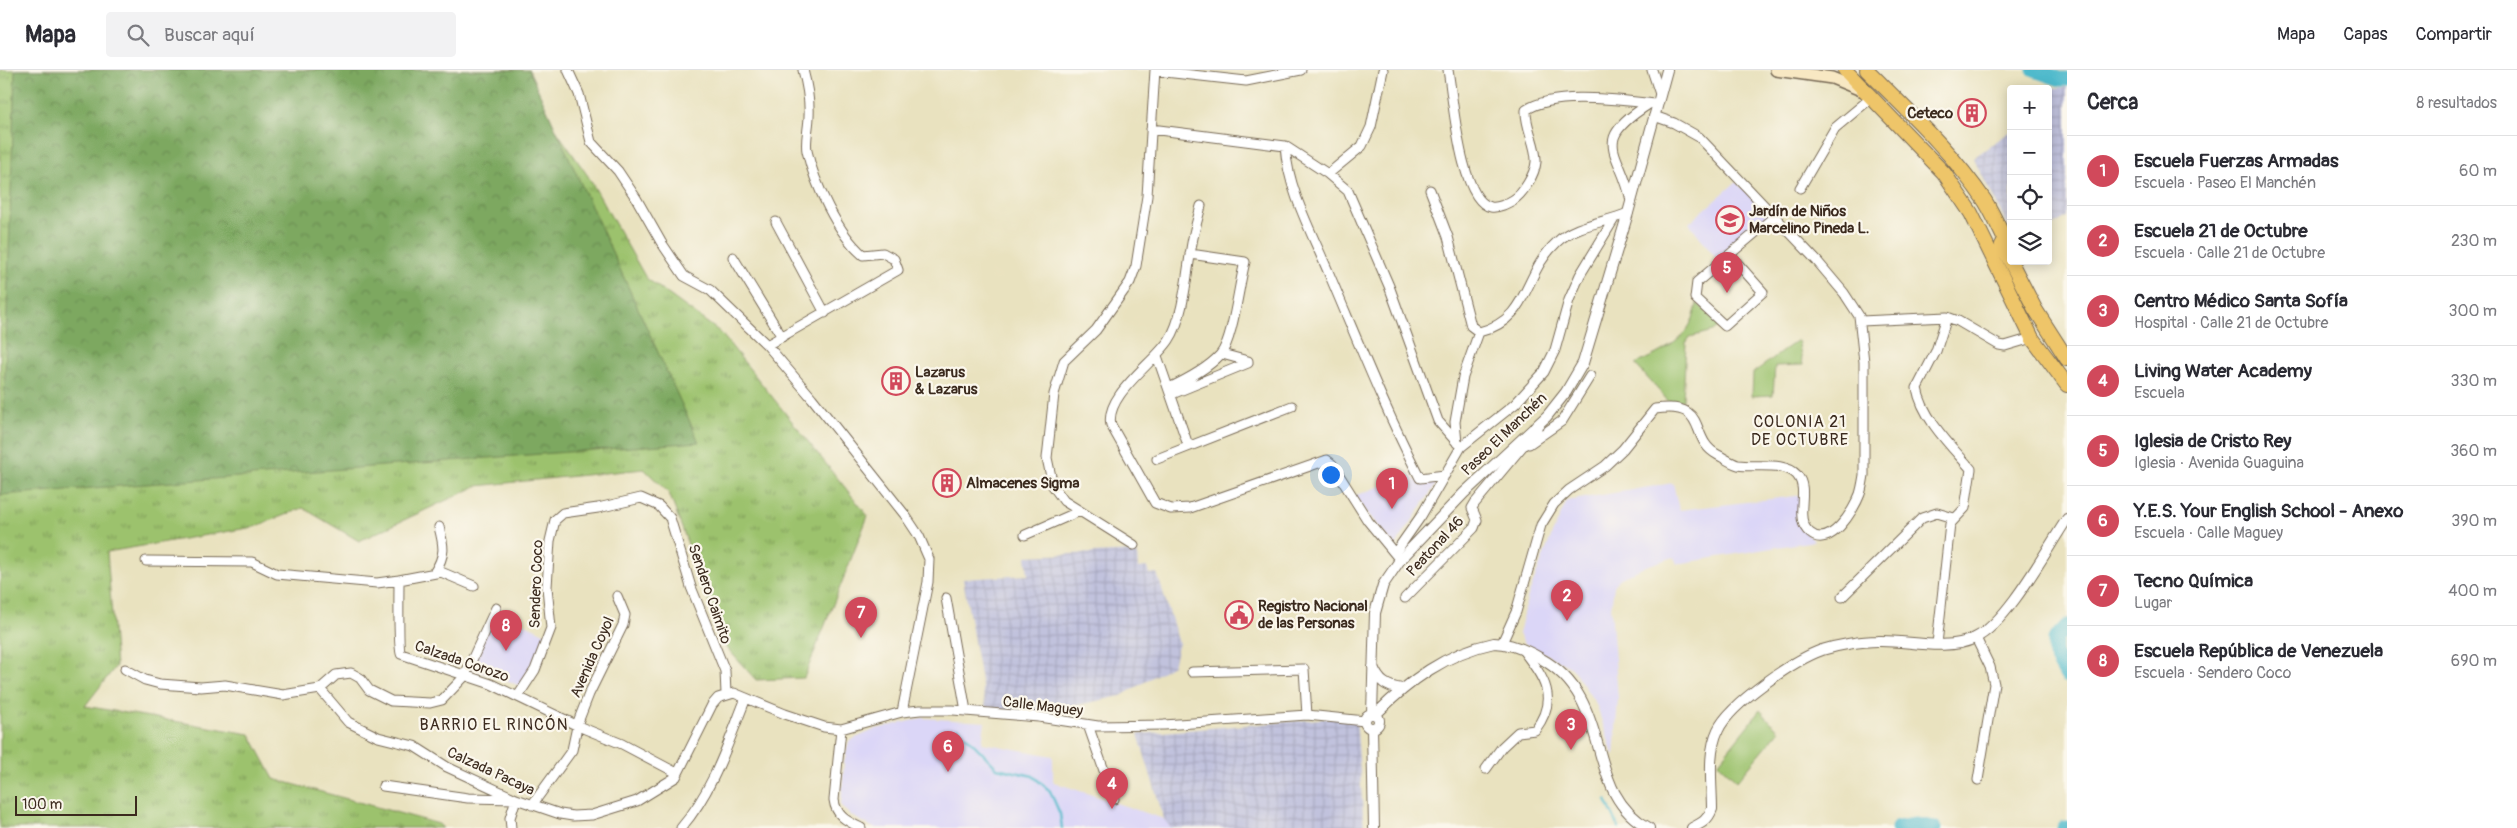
<!DOCTYPE html>
<html lang="es">
<head>
<meta charset="utf-8">
<style>
  :root { --surface:#fff; --page:#f2f2f3; --text:#2b2b33; --muted:#7c7c81; --line:#e1e1e2; --accent:#d1495b }
  body { margin:0; font-family:Pangolin,sans-serif; background:var(--page); color:var(--text) }
  .controls { position:absolute; right:15px; top:15px; display:grid; overflow:hidden; border-radius:5px; box-shadow:0 2px 12px #0003 }
  .controls button { width:45px; height:45px; display:grid; place-items:center; padding:0; border:0; border-bottom:1px solid var(--line); background:var(--surface); color:var(--text); font:25px sans-serif }
  .scale { position:absolute; left:15px; bottom:12px; width:122px; box-sizing:border-box; padding-left:5px; border:2px solid #3b2a1e; border-top:0; font-size:14px; line-height:18px; white-space:nowrap; color:#3b2a1e; -webkit-text-stroke:4px #fbf7ec; paint-order:stroke }
  .you { position:absolute; left:1330px; top:404px; width:18px; height:18px; margin:-12px; border:4px solid #fff; border-radius:50%; background:#1a73e8; box-shadow:0 0 0 8px #1a73e833 }
  .badge { display:grid; place-items:center; width:32px; height:32px; border-radius:50%; background:var(--accent); color:#fff; font-size:16px; font-weight:700 }
  .pin { position:absolute; translate:-50% -41px; filter:drop-shadow(0 1px 2px #0008) }
  .pin::after { content:''; position:absolute; top:26px; width:18px; height:15px; background:inherit; clip-path:polygon(0 0,100% 0,50% 100%) }
  .list { margin:0; padding:0; list-style:none }
  h2 { display:flex; justify-content:space-between; align-items:center; height:65px; margin:0; padding:0 20px; font-size:21px }
  h2 small { font-size:16px; font-weight:400; color:var(--muted) }
  .list li { display:grid; grid-template-columns:32px 1fr auto; gap:15px; align-items:center; box-sizing:border-box; height:70px; padding:0 20px; border-top:1px solid var(--line) }
  .list b { display:block; font-size:19px; white-space:nowrap }
  .list p { margin:0; font-size:16px; white-space:nowrap; color:var(--muted) }
  .list em { font-size:16px; font-style:normal; color:var(--muted) }
  .icon { flex:none; width:28px; height:28px; fill:none; stroke:currentColor; stroke-width:2; stroke-linecap:round; stroke-linejoin:round }
  .map { position:relative; flex:none; width:2067px; height:758px; overflow:hidden }
  header { display:flex; align-items:center; gap:30px; box-sizing:border-box; height:70px; padding:0 25px; background:var(--surface); border-bottom:1px solid var(--line) }
  header strong { font-size:24px }
  nav { display:flex; gap:28px; margin-inline-start:auto; font-size:18px }
  .search { width:350px; height:45px; background:var(--page); display:flex; align-items:center; gap:12px; box-sizing:border-box; padding:0 18px; border-radius:5px; color:var(--muted); font-size:19px }
  main { display:flex }
  aside { flex:1; background:var(--surface) }
  .map>svg:first-child { display:block }
  .built { fill:#dbd6f7 }
  .industrial { fill:url(#industrial-grid) }
  .grass { fill:url(#grass-tufts); stroke:#6c7646 }
  .forest { fill:url(#forest-crowns); stroke:#5c693f }
  .park { fill:#9cc26d; stroke:#6c7646 }
  .lines { fill:none; stroke-linecap:round; stroke-linejoin:round }
  .stream { stroke:#4fbacc; stroke-width:2.5 }
  .river { stroke:#4fbacc; stroke-width:15 }
  .minor-casing { stroke:#786a56; stroke-width:11 }
  .tertiary-casing { stroke:#786a56; stroke-width:12 }
  .secondary-casing { stroke:#786a56; stroke-width:14 }
  .trunk-casing { stroke:#786a56; stroke-width:16 }
  .minor { stroke:#fff; stroke-width:9 }
  .tertiary { stroke:#fff; stroke-width:10 }
  .secondary { stroke:#f8e8c3; stroke-width:11 }
  .trunk { stroke:#eec569; stroke-width:14 }
  .labels { text-anchor:middle; stroke-width:4.5; stroke-linejoin:round; paint-order:stroke }
  .poi-label { font-size:15px; font-weight:bold; fill:#3b2a1e; stroke:#fbf7ec; text-anchor:start }
  .street-label { font-size:15px; fill:#3b2a1e; stroke:#fbf7ec }
  .neighbourhood-label { font-size:16px; letter-spacing:1px; fill:#3b2a1e; stroke:#fbf7ec }
</style>
</head>
<body>
<header>
<strong>Mapa</strong>
<div class="search"><svg class="icon" aria-label="search" viewBox="0 0 24 24"><circle cx="10" cy="10" r="6"/><path d="M15 15l6 6"/></svg>Buscar aquí</div>
<nav><a>Mapa</a><a>Capas</a><a>Compartir</a></nav>
</header>
<main>
<div class="map">
<svg width="2067" height="758" viewBox="0 0 2067 758">
  <defs>
    <pattern id="industrial-grid" width="8" height="8" patternUnits="userSpaceOnUse" patternTransform="scale(1.25)"><rect width="8" height="8" fill="#c1c2dd"/><path d="M0 4h8M4 0v8" fill="none" stroke="#a7a7bd"/></pattern>
    <pattern id="grass-tufts" width="24" height="20" patternUnits="userSpaceOnUse" patternTransform="scale(1.25)"><rect width="24" height="20" fill="#9cc26d"/><path d="M3 7l-1-3M5 7V3M7 7l1-3M15 17l-1-3M17 17v-4M19 17l1-3" fill="none" stroke="#809e59"/></pattern>
    <pattern id="forest-crowns" width="20" height="18" patternUnits="userSpaceOnUse" patternTransform="scale(1.25)"><rect width="20" height="18" fill="#7da860"/><path d="M2 6a3 3 0 1 1 6 0M12 15a3 3 0 1 1 6 0" fill="none" stroke="#68894f"/></pattern>
  </defs>
  <rect width="100%" height="100%" fill="#fbf7ec"/>
  <filter id="ink" filterUnits="userSpaceOnUse"><feTurbulence type="fractalNoise" baseFrequency=".02" numOctaves="2"/><feDisplacementMap in="SourceGraphic" scale="10" xChannelSelector="R" yChannelSelector="G"/><feConvolveMatrix kernelMatrix="1 2 1 2 8 2 1 2 1" color-interpolation-filters="sRGB"/></filter>
  <filter id="wash" filterUnits="userSpaceOnUse"><feTurbulence type="fractalNoise" baseFrequency=".0096" numOctaves="4" result="noise"/><feDisplacementMap in="SourceGraphic" scale="20" xChannelSelector="R" yChannelSelector="G"/><feGaussianBlur stdDeviation="1.12" result="paint"/><feColorMatrix in="noise" values="0 0 0 0 0 0 0 0 0 0 0 0 0 0 0 0 0 1.4 0 .05"/><feComposite in="paint" operator="in"/></filter>
  <g filter="url(#wash)">
    <rect width="100%" height="100%" fill="#e9e2bf"/>
    <path class="built" d="M1736 112 1771 147 1718 190 1689 153Z
      M1411 405 1416 411 1440 408 1395 477 1354 426Z
      M1673 413 1679 440 1804 425 1800 456 1814 471 1677 494 1674 487 1646 496 1619 509 1614 516 1611 538 1618 628 1614 687 1596 634 1572 598 1524 573 1519 564 1527 529 1552 464 1567 431Z
      M494 539 546 564 521 616 467 598Z
      M922 648 985 652 982 673 1053 686V712L1164 749 1171 758H874L850 745 841 736 844 693 849 671 876 659Z"/>
    <path class="industrial" d="M2067 17V147L2048 158V27L2052 18Z
      M2011 61V161L1973 88Z
      M1137 481 1138 498 1147 497 1149 504 1157 503 1179 573 1173 595 1121 626 1044 642 986 639 963 509 1028 505 1026 486Z
      M1356 646 1364 758H1171L1164 749 1138 664Z"/>
    <path class="grass" d="M0 0H514L588 106 646 208 720 262 868 446 804 608 756 610 726 577 669 423 644 399 477 416 359 471 303 438 254 457 107 482 116 596 85 636 250 664 274 709 439 754 443 758H0Z"/>
    <path class="forest" d="M15 0H529L699 372 1 425Z"/>
    <path class="park" d="M1697 233 1720 255 1713 261 1690 267 1686 273 1683 330 1669 332 1635 294C1664 281 1692 269 1697 233Z
      M1798 270 1803 295 1775 296 1773 325 1752 326 1753 303Z
      M1760 640 1779 661 1737 711 1718 693Z"/>
    <g class="lines">
      <path class="stream" d="M958 658 997 698 1033 706 1050 721 1060 744 1062 758
        M1606 730 1619 758"/>
      <path class="river" d="M2034 0 2060 9H2067
        M2067 556 2055 569V585L2067 606
        M1898 758 1916 755 1934 758
        M2064 758H2067"/>
    </g>
  </g>
  <g filter="url(#ink)">
    <g class="lines">
      <defs>
        <path id="minor" d="M568 0 579 24 591 72 618 101 636 128 661 172 684 206 710 220 767 275 812 328 905 445 919 466 929 489 928 512 902 642
          M1448 0C1453 26 1460 132 1491 137 1499 138 1506 134 1513 130 1523 124 1535 104 1536 92 1537 76 1525 57 1526 40 1556 20 1623 31 1657 34
          M1652 0 1660 24
          M1156 1 1246 11 1301 0
          M1151 59 1285 76 1328 104 1348 121 1389 216 1438 351 1461 377
          M1285 76C1288 121 1313 165 1330 206 1359 274 1386 342 1420 408L1445 405
          M1328 104 1362 76 1371 57 1383 0
          M1800 118 1835 58 1871 28
          M1430 120 1448 167 1471 256 1479 262
          M1631 131C1621 80 1588 73 1649 34
          M1201 136C1198 148 1194 161 1192 173 1187 200 1184 248 1169 270 1154 293 1104 326 1111 355L1155 433 1171 439 1190 438 1327 390 1332 394 1368 451 1400 490
          M776 152 825 243
          M1730 185 1763 222 1725 256 1695 228 1697 212 1774 147
          M733 187 782 267
          M1861 251 1947 247 1958 251 1999 275 2005 276 2032 268
          M767 275 898 200 894 189 883 183 863 185C838 164 814 113 807 81 805 70 809 57 809 46 810 30 807 15 803 0
          M1157 286 1188 375
          M1169 318C1186 310 1207 299 1220 285 1233 271 1239 213 1245 192L1190 184
          M1172 324 1248 293V291L1222 284
          M1457 373 1455 352 1463 307 1479 262C1531 249 1522 204 1557 172 1576 154 1605 153 1628 143
          M1529 374 1562 351 1590 306
          M1157 389 1292 336
          M1025 465 1080 441
          M1134 475 1064 431 1053 416 1047 388 1054 324 1064 291 1096 260 1130 212 1136 196 1147 126 1155 0
          M1395 483 1421 446 1461 377 1515 334 1544 302 1555 280 1569 230 1580 205 1614 149
          M146 491 252 492 277 504 377 513 399 510C399 522 398 580 401 584L491 614 578 656 622 674 677 703
          M434 503C446 485 444 476 439 457
          M399 510 441 502 474 516
          M1842 527 1922 448 1937 443 1954 448
          M946 528 966 641
          M1405 528 1474 458 1477 450 1472 438 1475 433 1537 359
          M1976 568 1990 597 1994 614 1978 710
          M1502 573 1516 542 1541 455 1554 434 1569 420 1605 396 1623 379 1655 339C1711 331 1687 369 1718 385 1724 388 1731 393 1738 395 1756 398 1784 391 1797 405 1811 421 1792 448 1810 463 1830 480 1854 440 1860 424 1862 418 1863 411 1864 405V292L1859 246 1844 223 1817 191 1699 67 1674 53 1654 46
          M1937 574 1950 454 1965 438 1971 399C1952 377 1922 348 1917 318L1936 281 1947 247
          M125 599 145 610 160 614 201 617 225 615 283 625 320 619
          M1192 602 1304 599 1307 645
          M320 619 348 652 378 667 414 676 447 697 516 729 560 744 573 746 592 745 637 731 676 707 712 635 718 628 734 623 785 644 824 657 841 659 902 642 920 640H953L1039 647 1098 656 1164 655 1307 645 1365 651
          M320 619 336 605 351 603 360 608 369 620 391 631 430 633 442 630 464 607 496 538
          M518 626 535 600 551 558 547 517 550 471 555 450 563 443 598 438 641 428 659 436 670 448 691 517 725 601 726 624
          M1088 655 1114 729
          M841 659 834 730C836 746 847 751 861 758
          M1486 699 1502 677 1518 662 1535 660C1560 627 1543 607 1522 579
          M383 716 468 728 516 729 510 748 511 758
          M532 735 572 680 578 652 589 624 623 555 625 545 617 526
          M681 758C713 721 728 673 746 628"/>
        <path id="tertiary" d="M1373 597C1379 612 1387 617 1402 619
          M1372 643 1375 543 1383 515 1400 490 1464 423 1547 346 1566 322 1583 293 1628 143 1667 0
          M1365 651a7 7 0 1 1 14 0a7 7 0 1 1-14 0Z
          M1376 644C1409 611 1446 583 1494 573 1510 573 1526 580 1540 588 1617 630 1581 722 1649 758
          M1372 658 1374 758
          M1692 758C1702 753 1708 750 1712 739 1712 714 1707 683 1718 660 1730 634 1794 590 1822 580 1838 575 1861 571 1878 571 1908 570 1946 582 1975 568 2008 552 2046 480 2067 449"/>
        <path id="secondary" d="M1776 0 1832 8 1861 20"/>
        <path id="trunk" d="M1845 0 1944 103 1971 143 2032 268 2067 315
          M1867 0C1909 42 1952 82 1985 131 1995 147 2002 165 2011 182
          M2002 175 2035 239 2067 289"/>
      </defs>
      <use href="#minor" class="minor-casing"/>
      <use href="#tertiary" class="tertiary-casing"/>
      <use href="#secondary" class="secondary-casing"/>
      <use href="#trunk" class="trunk-casing"/>
      <use href="#minor" class="minor"/>
      <use href="#tertiary" class="tertiary"/>
      <use href="#secondary" class="secondary"/>
      <use href="#trunk" class="trunk"/>
    </g>
  </g>
  <defs>
    <symbol id="building-ring" viewBox="-11 -11 22 22"><circle r="9.5" fill="#fbf7ec" stroke="#d1495b" stroke-width="1.5"/><path d="M-4-6H4V6H1V3H-1V6H-4ZM-2.5-4.3h1.7v1.8h-1.7ZM.8-4.3h1.7v1.8H.8ZM-2.5-1h1.7V.8h-1.7ZM.8-1h1.7V.8H.8Z" fill="#d1495b"/></symbol>
    <symbol id="school-ring" viewBox="-11 -11 22 22"><circle r="9.5" fill="#fbf7ec" stroke="#d1495b" stroke-width="1.5"/><path d="M0-5L7-2L0 1L-7-2ZM-4 1L0 2.5L4 1V4Q0 6-4 4Z" fill="#d1495b"/></symbol>
    <symbol id="civic-ring" viewBox="-11 -11 22 22"><circle r="9.5" fill="#fbf7ec" stroke="#d1495b" stroke-width="1.5"/><path d="M-.6-6.5H3V-4.5H.6V-3L4-1V1h2V6H-6V1h2V-1L-.6-3ZM-1.2 2.5V6h2.4V2.5Z" fill="#d1495b"/></symbol>
  </defs>
  <g fill-rule="evenodd">
    <use href="#building-ring" x="1956" y="27" width="32" height="32"/>
    <use href="#school-ring" x="1714" y="134" width="32" height="32"/>
    <use href="#building-ring" x="880" y="295" width="32" height="32"/>
    <use href="#building-ring" x="931" y="397" width="32" height="32"/>
    <use href="#civic-ring" x="1223" y="529" width="32" height="32"/>
  </g>
  <g class="labels">
    <g class="poi-label">
      <text x="1953" y="48" text-anchor="end">Ceteco</text>
      <text x="1749" y="146">Jardín de Niños<tspan x="1749" dy="17">Marcelino Pineda L.</tspan></text>
      <text x="915" y="307">Lazarus<tspan x="915" dy="17">&amp; Lazarus</tspan></text>
      <text x="966" y="418">Almacenes Sigma</text>
      <text x="1258" y="541">Registro Nacional<tspan x="1258" dy="17">de las Personas</tspan></text>
    </g>
    <g class="street-label">
      <text transform="translate(1504 364) rotate(-44)" y="5">Paseo El Manchén</text>
      <text transform="translate(1435 476) rotate(-47)" y="5">Peatonal 46</text>
      <text transform="translate(536 514) rotate(-88)" y="5">Sendero Coco</text>
      <text transform="translate(710 524) rotate(71)" y="5">Sendero Caimito</text>
      <text transform="translate(592 587) rotate(-66)" y="5">Avenida Coyol</text>
      <text transform="translate(462 591) rotate(19)" y="5">Calzada Corozo</text>
      <text transform="translate(1043 636) rotate(7)" y="5">Calle Maguey</text>
      <text transform="translate(491 701) rotate(25)" y="5">Calzada Pacaya</text>
    </g>
    <g class="neighbourhood-label">
      <text x="1800" y="357">COLONIA 21<tspan x="1800" dy="18">DE OCTUBRE</tspan></text>
      <text x="494" y="660">BARRIO EL RINCÓN</text>
    </g>
  </g>
</svg>
<div class="controls">
<button>+</button>
<button>−</button>
<button><svg class="icon" aria-label="locate" viewBox="0 0 24 24"><circle cx="12" cy="12" r="6"/><path d="M12 2v4M12 18v4M2 12h4M18 12h4"/></svg></button>
<button><svg class="icon" aria-label="layers" viewBox="0 0 24 24"><path d="M12 4l9 5-9 5-9-5zM3 14l9 5 9-5"/></svg></button>
</div>
<div class="scale">100 m</div>
<div class="you"></div>
<div class="pin badge" style="left:1392px;top:439px">1</div>
<div class="pin badge" style="left:1567px;top:551px">2</div>
<div class="pin badge" style="left:1571px;top:680px">3</div>
<div class="pin badge" style="left:1112px;top:739px">4</div>
<div class="pin badge" style="left:1727px;top:223px">5</div>
<div class="pin badge" style="left:948px;top:702px">6</div>
<div class="pin badge" style="left:861px;top:568px">7</div>
<div class="pin badge" style="left:506px;top:581px">8</div>
</div>
<aside>
<h2>Cerca<small>8 resultados</small></h2>
<ul class="list">
<li><span class="badge">1</span><div><b>Escuela Fuerzas Armadas</b><p>Escuela · Paseo El Manchén</p></div><em>60 m</em></li>
<li><span class="badge">2</span><div><b>Escuela 21 de Octubre</b><p>Escuela · Calle 21 de Octubre</p></div><em>230 m</em></li>
<li><span class="badge">3</span><div><b>Centro Médico Santa Sofía</b><p>Hospital · Calle 21 de Octubre</p></div><em>300 m</em></li>
<li><span class="badge">4</span><div><b>Living Water Academy</b><p>Escuela</p></div><em>330 m</em></li>
<li><span class="badge">5</span><div><b>Iglesia de Cristo Rey</b><p>Iglesia · Avenida Guaguina</p></div><em>360 m</em></li>
<li><span class="badge">6</span><div><b>Y.E.S. Your English School - Anexo</b><p>Escuela · Calle Maguey</p></div><em>390 m</em></li>
<li><span class="badge">7</span><div><b>Tecno Química</b><p>Lugar</p></div><em>400 m</em></li>
<li><span class="badge">8</span><div><b>Escuela República de Venezuela</b><p>Escuela · Sendero Coco</p></div><em>690 m</em></li>
</ul>
</aside>
</main>
</body>
</html>
